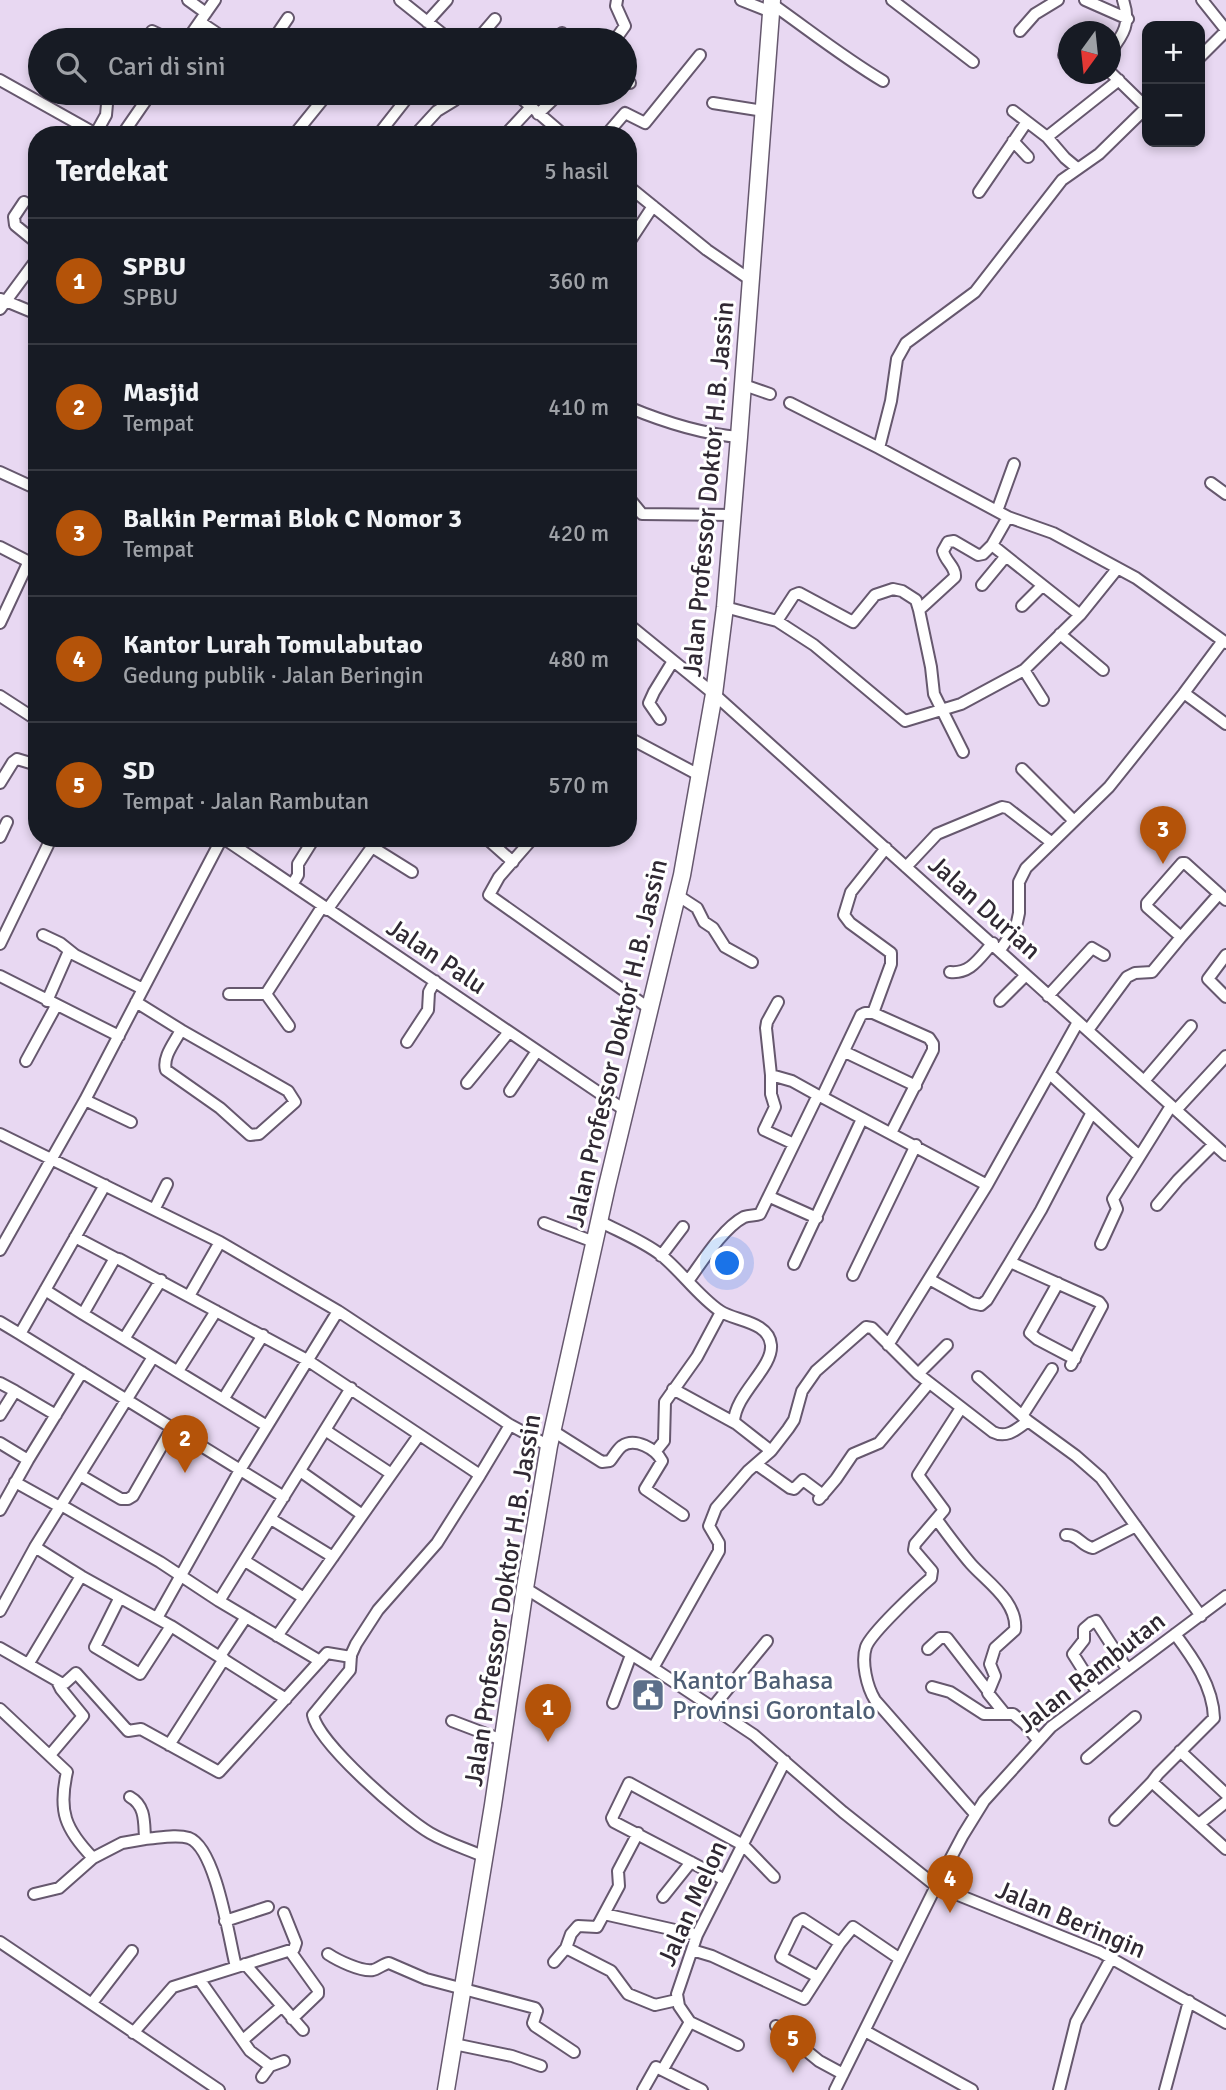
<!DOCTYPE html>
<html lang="id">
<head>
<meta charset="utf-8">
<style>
  :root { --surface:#171b24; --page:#242831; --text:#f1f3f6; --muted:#9ea1a6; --line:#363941; --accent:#b45309 }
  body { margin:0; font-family:Signika,sans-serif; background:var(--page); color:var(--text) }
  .controls { position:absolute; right:21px; top:21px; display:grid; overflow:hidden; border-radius:14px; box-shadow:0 4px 10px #0003 }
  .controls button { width:63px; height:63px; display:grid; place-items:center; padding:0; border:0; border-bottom:2px solid var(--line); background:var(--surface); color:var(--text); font:35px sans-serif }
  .compass { position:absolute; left:1058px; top:21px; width:63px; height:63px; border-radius:50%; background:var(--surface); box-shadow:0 4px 10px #0003; rotate:195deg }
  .you { position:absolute; left:728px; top:1264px; width:24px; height:24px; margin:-18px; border:5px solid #fff; border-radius:50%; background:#1a73e8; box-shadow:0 0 0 10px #1a73e833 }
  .badge { display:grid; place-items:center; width:46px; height:46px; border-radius:50%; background:var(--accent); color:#fff; font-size:23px; font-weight:700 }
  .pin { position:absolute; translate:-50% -58px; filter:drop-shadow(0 2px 4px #0008) }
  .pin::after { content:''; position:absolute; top:37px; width:24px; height:21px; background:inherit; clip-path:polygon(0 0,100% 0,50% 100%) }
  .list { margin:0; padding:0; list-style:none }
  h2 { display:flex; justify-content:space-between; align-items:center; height:91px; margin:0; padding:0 28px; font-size:30px }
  h2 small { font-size:23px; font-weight:400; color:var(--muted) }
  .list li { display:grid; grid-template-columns:46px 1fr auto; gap:21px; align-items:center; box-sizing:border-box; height:126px; padding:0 28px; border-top:2px solid var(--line) }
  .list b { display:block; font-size:26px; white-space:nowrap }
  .list p { margin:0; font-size:23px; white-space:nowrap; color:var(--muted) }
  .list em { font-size:23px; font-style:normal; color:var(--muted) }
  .icon { flex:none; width:38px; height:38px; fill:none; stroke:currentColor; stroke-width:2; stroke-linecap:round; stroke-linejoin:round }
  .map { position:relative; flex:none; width:1226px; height:2090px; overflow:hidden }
  .search { position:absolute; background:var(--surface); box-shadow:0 4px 10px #0003; left:28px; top:28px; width:609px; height:77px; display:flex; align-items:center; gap:18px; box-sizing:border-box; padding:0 24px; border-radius:38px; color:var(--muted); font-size:26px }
  .panel { position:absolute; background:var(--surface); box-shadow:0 4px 10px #0003; left:28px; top:126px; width:609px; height:721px; border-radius:28px }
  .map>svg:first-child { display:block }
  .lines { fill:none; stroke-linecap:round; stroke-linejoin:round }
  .minor-casing { stroke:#66586e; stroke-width:14 }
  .highway-casing { stroke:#66586e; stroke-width:19 }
  .minor { stroke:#fff; stroke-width:10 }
  .highway { stroke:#fff; stroke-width:16 }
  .labels { text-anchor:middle; stroke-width:6; stroke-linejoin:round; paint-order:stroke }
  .street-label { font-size:26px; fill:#302933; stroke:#fff }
  .service-label { font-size:26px; fill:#4e5e75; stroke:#fff; text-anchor:start }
</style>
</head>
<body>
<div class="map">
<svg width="1226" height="2090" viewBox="0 0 1226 2090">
  <rect width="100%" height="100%" fill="#e8d8f2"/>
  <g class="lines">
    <defs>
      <path id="minor" d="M188 0 206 13
        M400 0 450 40
        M741 0 771 12
        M892 0 973 62
        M1085 0 1128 19
        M1202 0 1226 30
        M772 4C809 30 844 58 883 81
        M200 22 227 40
        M427 22 447 0
        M152 31 171 40
        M1020 31 1035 14 1058 0
        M562 33 568 40
        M187 40 215 0
        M273 40 288 18
        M477 40 495 19
        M615 40 625 26 616 6 617 0
        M1110 52C1124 34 1131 23 1123 0
        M1064 55H1068
        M1200 57 1226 31
        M1110 72 1147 108
        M625 78 630 83
        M0 80 98 135
        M308 93 321 101
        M515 93 564 135
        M713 103 764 111
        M1147 107 1099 154 1062 180 975 292 906 343 897 359 891 401 879 448 1008 517 1053 533 1136 578 1226 643
        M1013 111 1047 137 1065 158 1077 168
        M538 114 560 93
        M96 133 106 115 108 93
        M122 135 151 93
        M294 135 328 93
        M378 135 411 93
        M415 135 437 111 455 100
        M505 135 531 107
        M606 135 625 113 645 123 700 55
        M1047 137 1119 80
        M1013 141 1028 157
        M628 186 707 250 752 281
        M979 192 1026 123
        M24 202 14 217 15 225 37 243
        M628 244 653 206
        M1 299 37 314
        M0 309 37 259
        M744 385 770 394
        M790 403 879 448
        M628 407C664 422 701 434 739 437
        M0 472 37 489
        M1211 483 1226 494
        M628 497 642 514 733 515
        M997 511 1014 464
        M992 545 1080 615
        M0 547 37 566
        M982 585 1006 556
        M1022 606 1042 586
        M725 607 777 621 814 645 905 721 961 704 1024 670 1080 615 1117 569
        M777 621 794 595 799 593 853 622 875 595 893 589 902 591 916 600 919 610
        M0 623 29 561
        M628 624 714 694 1226 1155
        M1060 634 1103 670
        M1024 670 1043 700
        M1184 693 1226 724
        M0 696 37 720
        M660 719 649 703 654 692 673 661
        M628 740 635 741 699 775
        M963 752 934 694 931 667 919 610 955 577C956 567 945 561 943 551L948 542 954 541 978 555 983 554 992 545 1008 517
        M1022 769 1073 820
        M0 783 13 762 17 759 37 765
        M0 837 7 822
        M223 838 626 1111
        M486 838 513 862
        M533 838 499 877 489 895 650 1009
        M906 867 937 834 1002 807 1007 808 1051 842
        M292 885 298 875V864L313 840
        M677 895 697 908 704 922 713 928 725 947 752 962
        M327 910 372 847 412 872
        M43 935 60 943 75 955 143 989
        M1181 937 1219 894
        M0 944 48 845
        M1000 950 1016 927 1019 913V882L1026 868 1109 787 1184 693 1222 642
        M1226 955 1208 979 1226 997
        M950 972C971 974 979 958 993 943
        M0 976 119 1036
        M229 994H266L322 907
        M266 994 289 1026
        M1048 996 1092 948 1104 955
        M47 1001 69 951
        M1000 1001 1026 975
        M136 1002 181 1030
        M778 1002 767 1022 766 1028 771 1075 792 1081 819 1096
        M873 1013 891 964V953L850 923 844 915 851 892 886 848
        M181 1030 288 1091 295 1102 259 1134 250 1135 220 1108 166 1070C162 1057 175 1042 181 1030Z
        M1088 1030 1127 977 1135 973 1152 972 1181 937 1147 907V903L1182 863H1185L1226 900
        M407 1042 428 1010 429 992 435 981
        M845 1052 916 1086
        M26 1061 56 1006
        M1050 1074 1138 1155
        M771 1075V1094L775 1107 764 1130 794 1144
        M1144 1081 1191 1026
        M467 1083 509 1032
        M510 1091 537 1051
        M822 1097 861 1015 865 1013H873L929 1038 933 1044V1050L891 1133
        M85 1100 131 1122
        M1176 1110 1226 1056
        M0 1134 220 1242 338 1311 510 1425 549 1446
        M770 1197 817 1218
        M1157 1205 1178 1180 1214 1144
        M155 1208 167 1184
        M599 1221C620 1232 643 1241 661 1255 682 1272 698 1296 720 1311 734 1321 769 1321 771 1345 773 1368 735 1394 734 1422L771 1451
        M544 1223 594 1242
        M75 1237 115 1258
        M1101 1244 1117 1209 1113 1199 1171 1106
        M0 1250 85 1100 222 838
        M661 1256 683 1227
        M794 1264 862 1119
        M853 1275 916 1145
        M929 1279 972 1303 981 1305 987 1300 1010 1262
        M688 1281C702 1262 723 1228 744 1217 750 1215 755 1216 760 1214L817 1097H822L987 1185
        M1058 1283 1030 1333 1037 1339 1075 1359
        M45 1290 83 1314 115 1258 119 1259 307 1360 480 1475 437 1543 378 1610 356 1644 351 1655 350 1670 313 1715C318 1743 404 1818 430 1833 447 1843 467 1849 485 1857
        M189 1296 220 1242
        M83 1314 267 1426
        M0 1322 20 1334 105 1185
        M20 1334 284 1497
        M124 1339 161 1280
        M888 1345 987 1185 1078 1022
        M1071 1365 1102 1306 1099 1302 1010 1262 1041 1210 1091 1114
        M178 1371 216 1311
        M918 1374 947 1345
        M978 1377 1028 1421
        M0 1383 15 1391 0 1415
        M673 1389 735 1423
        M15 1391 56 1415
        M224 1398 263 1335
        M961 1408 918 1475 944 1510 915 1544 914 1550 932 1571 931 1578C918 1589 871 1633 866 1647 861 1662 867 1687 875 1700L975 1814
        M1022 1416 1052 1369
        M325 1430 390 1473
        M553 1431 602 1462 610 1461C614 1456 617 1450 622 1446 635 1437 656 1449 662 1461L645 1489 683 1515
        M0 1443 28 1460
        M656 1451 664 1441 665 1402 697 1357 721 1312
        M756 1464 790 1488 794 1489 803 1480 823 1495
        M300 1471 361 1514
        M80 1475 121 1499H128L133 1496 172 1428
        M480 1475 510 1425
        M15 1482 60 1507
        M819 1499 836 1479 853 1454 879 1443 929 1383
        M61 1505 160 1562 219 1601 320 1661
        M0 1510 28 1460 82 1372
        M271 1519 333 1557
        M937 1520C948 1535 959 1550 971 1564 987 1582 1018 1602 1015 1630L995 1648 990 1664 995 1676 988 1693 1005 1714
        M1066 1535C1078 1534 1081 1546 1093 1548L1136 1526
        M245 1561 304 1598
        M81 1576 171 1626 286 1699
        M525 1588 653 1668 754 1735 843 1812 936 1886 1100 1952 1226 2023
        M119 1599 95 1647 140 1674 171 1626
        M219 1601 351 1388
        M0 1611 35 1547 153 1357
        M157 1618 240 1470 338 1311
        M1175 1634C1193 1658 1213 1686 1214 1718L1158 1774 1152 1782 1226 1849
        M277 1636 419 1435
        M0 1648 61 1683H65L76 1673 128 1731 141 1729 219 1772 327 1653 351 1657
        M928 1649 940 1638H947L988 1691
        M220 1656 246 1617
        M29 1663 81 1576 35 1547
        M653 1668 719 1551V1543L709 1526 716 1508 748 1471 771 1451 788 1429 794 1420 802 1391 816 1371 866 1327 872 1328 918 1374 993 1432C1007 1439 1017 1429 1028 1421L1076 1456 1101 1478 1201 1616
        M932 1687 950 1692 984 1714H1013L1025 1724 1038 1740
        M1097 1692 1073 1654 1084 1640V1629L1091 1623 1096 1621 1127 1669
        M613 1703 631 1655
        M713 1707 767 1641
        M0 1709 67 1772C58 1811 65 1829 93 1858L59 1888 34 1894
        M452 1721 502 1740
        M169 1745 224 1659
        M1180 1751 1226 1794
        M50 1755 83 1716 61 1689 57 1681
        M1087 1758 1135 1717
        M130 1797C146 1806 144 1823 145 1839 159 1838 176 1834 189 1838 216 1848 229 1939 236 1967
        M1115 1820 1152 1782
        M1199 1824 1226 1802
        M93 1858 122 1843 145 1839
        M725 1880 614 1822 612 1818 629 1783 743 1845 774 1877
        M663 1897 691 1862
        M604 1914 619 1886 618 1871 638 1833
        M225 1921 268 1907
        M0 1942 219 2090
        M692 1950 712 1956 804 1999 840 1943 853 1927 900 1959
        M290 1951 318 1990V1994L292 2019
        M328 1954C337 1960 361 1972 373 1970 378 1969 383 1964 389 1963L426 1979 535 2008 537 2011 533 2023 535 2026 574 2052
        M554 1962 566 1948
        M245 1964 303 2030
        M818 1977 781 1957 798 1922 803 1919 840 1943
        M199 1979 250 2051 270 2066 262 2077
        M677 2000 655 2005 628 1994 611 1971 566 1948 571 1934 578 1926 597 1927 604 1914 697 1935
        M92 2003 132 1951
        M690 2022 738 2045
        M776 2026 819 2061 843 2074
        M865 2031 972 2090
        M133 2033 173 1987 294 1949 296 1943 284 1913
        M243 2040 281 2007
        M454 2044 512 2056 541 2066
        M270 2066 284 2061
        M663 2069 690 2022 679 2006 677 1994 697 1935 785 1761
        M643 2090 656 2067 702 2090
        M835 2090 936 1886 963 1835 984 1801 1051 1727 1226 1596
        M1059 2090 1076 2022 1112 1957
        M1165 2090 1189 2001"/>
      <path id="highway" d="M446 2090 493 1805 525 1588 549 1446 607 1186 682 875 714 694 725 607 739 437 772 0"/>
    </defs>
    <use href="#minor" class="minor-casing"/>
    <use href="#highway" class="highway-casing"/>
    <use href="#minor" class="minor"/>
    <use href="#highway" class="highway"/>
  </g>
  <defs>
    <symbol id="civic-square" viewBox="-11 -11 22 22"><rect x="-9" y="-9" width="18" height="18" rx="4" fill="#5c6f8a" stroke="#fff"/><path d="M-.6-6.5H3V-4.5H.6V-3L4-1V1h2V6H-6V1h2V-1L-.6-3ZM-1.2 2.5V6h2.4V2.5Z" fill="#fff"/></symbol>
  </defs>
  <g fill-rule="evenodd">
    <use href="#civic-square" x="629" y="1676" width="38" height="38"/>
  </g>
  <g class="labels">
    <g class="street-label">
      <text transform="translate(708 489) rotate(-85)" y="9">Jalan Professor Doktor H.B. Jassin</text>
      <text transform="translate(985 907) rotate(42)" y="9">Jalan Durian</text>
      <text transform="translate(437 956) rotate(34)" y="9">Jalan Palu</text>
      <text transform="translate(616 1043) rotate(-77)" y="9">Jalan Professor Doktor H.B. Jassin</text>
      <text transform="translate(502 1600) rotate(-81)" y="9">Jalan Professor Doktor H.B. Jassin</text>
      <text transform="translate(1091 1672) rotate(-38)" y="9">Jalan Rambutan</text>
      <text transform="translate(692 1903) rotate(-66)" y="9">Jalan Melon</text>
      <text transform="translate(1071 1919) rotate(23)" y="9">Jalan Beringin</text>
    </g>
    <g class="service-label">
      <text x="672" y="1689">Kantor Bahasa<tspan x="672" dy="30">Provinsi Gorontalo</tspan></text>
    </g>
  </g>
</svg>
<div class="controls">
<button>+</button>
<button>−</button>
</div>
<svg class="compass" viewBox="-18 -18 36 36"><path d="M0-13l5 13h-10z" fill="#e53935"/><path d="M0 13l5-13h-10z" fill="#9ea1a6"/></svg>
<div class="you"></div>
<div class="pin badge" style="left:548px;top:1742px">1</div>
<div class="pin badge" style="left:185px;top:1473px">2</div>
<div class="pin badge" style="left:1163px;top:864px">3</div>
<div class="pin badge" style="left:950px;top:1913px">4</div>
<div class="pin badge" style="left:793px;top:2073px">5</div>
<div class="search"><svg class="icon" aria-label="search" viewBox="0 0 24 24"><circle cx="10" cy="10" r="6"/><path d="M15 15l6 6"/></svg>Cari di sini</div>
<section class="panel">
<h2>Terdekat<small>5 hasil</small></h2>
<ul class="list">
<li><span class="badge">1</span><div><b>SPBU</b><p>SPBU</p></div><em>360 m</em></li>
<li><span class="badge">2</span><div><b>Masjid</b><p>Tempat</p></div><em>410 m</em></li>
<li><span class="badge">3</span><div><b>Balkin Permai Blok C Nomor 3</b><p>Tempat</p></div><em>420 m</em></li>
<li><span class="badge">4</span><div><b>Kantor Lurah Tomulabutao</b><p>Gedung publik · Jalan Beringin</p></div><em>480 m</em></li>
<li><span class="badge">5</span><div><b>SD</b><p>Tempat · Jalan Rambutan</p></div><em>570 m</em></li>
</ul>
</section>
</div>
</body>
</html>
